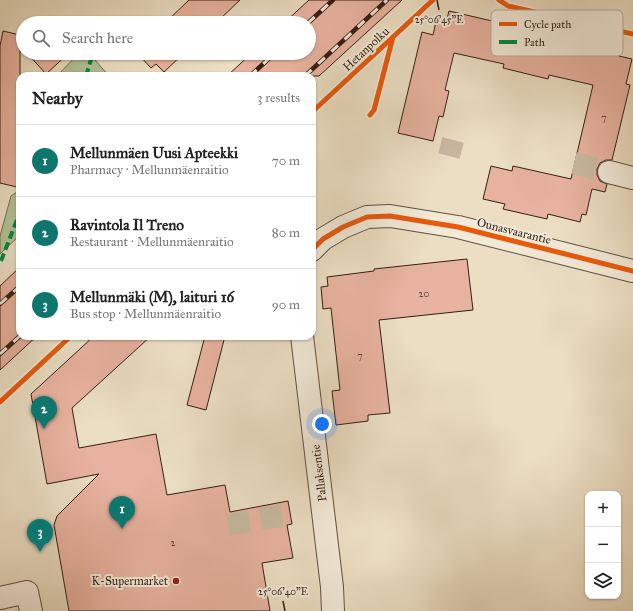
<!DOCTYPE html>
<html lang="en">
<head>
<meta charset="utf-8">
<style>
  :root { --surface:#fff; --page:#f6f6f6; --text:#222; --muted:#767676; --line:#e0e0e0; --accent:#0f766e }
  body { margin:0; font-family:"IM FELL Great Primer",serif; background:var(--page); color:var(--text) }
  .controls { position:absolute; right:12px; bottom:12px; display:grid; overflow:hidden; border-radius:8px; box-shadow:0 1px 3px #0004 }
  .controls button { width:36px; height:36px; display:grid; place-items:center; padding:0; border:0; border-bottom:1px solid var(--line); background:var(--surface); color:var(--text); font:20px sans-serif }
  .you { position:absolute; left:322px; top:424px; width:14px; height:14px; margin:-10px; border:3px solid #fff; border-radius:50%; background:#1a73e8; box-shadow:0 0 0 6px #1a73e833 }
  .badge { display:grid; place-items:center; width:26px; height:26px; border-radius:50%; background:var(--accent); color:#fff; font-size:13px; font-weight:700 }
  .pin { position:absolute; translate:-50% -33px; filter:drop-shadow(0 1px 2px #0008) }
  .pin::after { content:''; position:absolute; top:21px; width:14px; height:12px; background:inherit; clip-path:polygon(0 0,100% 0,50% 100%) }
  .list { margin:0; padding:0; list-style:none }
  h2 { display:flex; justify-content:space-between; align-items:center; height:52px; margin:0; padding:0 16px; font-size:17px }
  h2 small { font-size:13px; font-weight:400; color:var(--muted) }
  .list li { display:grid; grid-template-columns:26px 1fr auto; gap:12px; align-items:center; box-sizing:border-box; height:72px; padding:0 16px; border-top:1px solid var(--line) }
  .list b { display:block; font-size:15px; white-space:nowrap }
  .list p { margin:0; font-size:13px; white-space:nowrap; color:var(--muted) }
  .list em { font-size:13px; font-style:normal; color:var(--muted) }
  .icon { flex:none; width:22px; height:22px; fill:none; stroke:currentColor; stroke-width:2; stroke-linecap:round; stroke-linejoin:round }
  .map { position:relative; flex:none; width:633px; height:611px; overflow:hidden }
  .search { position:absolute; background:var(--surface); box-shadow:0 1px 3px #0004; left:16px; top:16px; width:300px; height:44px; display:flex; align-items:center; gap:10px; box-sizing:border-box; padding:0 14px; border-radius:22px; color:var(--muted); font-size:15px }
  .panel { position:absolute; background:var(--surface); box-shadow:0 1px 3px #0004; left:16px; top:72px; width:300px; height:268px; border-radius:12px }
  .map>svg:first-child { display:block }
  .green { fill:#b3c297; stroke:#747055 }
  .building { fill:#e7b29f; stroke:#361e13 }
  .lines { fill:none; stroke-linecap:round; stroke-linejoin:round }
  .minor-tunnel { stroke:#c7b8a0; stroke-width:22; stroke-dasharray:22 11; stroke-linecap:butt }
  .minor-casing { stroke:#634e3f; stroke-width:24 }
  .minor { stroke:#f2ead8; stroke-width:22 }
  .rail-casing { stroke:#361e13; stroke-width:4.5 }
  .rail { stroke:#f2ead8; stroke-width:3; stroke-dasharray:9; stroke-linecap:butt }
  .quiet { stroke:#00873e; stroke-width:4; stroke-dasharray:8 4; stroke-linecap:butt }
  .cycleway-casing { stroke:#f2ead8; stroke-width:8 }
  .cycleway { stroke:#e8590c; stroke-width:5 }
  .ticks { fill:none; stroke:#361e13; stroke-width:1.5 }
  .poi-dot { fill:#8f2418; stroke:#f2ead8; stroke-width:1.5 }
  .labels { text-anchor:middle; stroke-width:4; stroke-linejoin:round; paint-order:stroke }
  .number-label { font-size:10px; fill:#624336 }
  .street-label { font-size:12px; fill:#361e13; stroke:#f2ead8 }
  .poi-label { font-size:12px; fill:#361e13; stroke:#f2ead8; text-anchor:end }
  .key { fill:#f2ead8; stroke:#baad9d; stroke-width:1 }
  .key-label { font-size:11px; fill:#361e13 }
  .ticks-label { font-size:10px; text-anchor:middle; fill:#361e13; stroke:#f2ead8; stroke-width:4; stroke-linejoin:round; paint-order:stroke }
</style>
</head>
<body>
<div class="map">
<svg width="633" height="611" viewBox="0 0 633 611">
  <rect width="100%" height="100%" fill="#ebdec3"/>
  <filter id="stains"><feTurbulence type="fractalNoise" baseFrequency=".005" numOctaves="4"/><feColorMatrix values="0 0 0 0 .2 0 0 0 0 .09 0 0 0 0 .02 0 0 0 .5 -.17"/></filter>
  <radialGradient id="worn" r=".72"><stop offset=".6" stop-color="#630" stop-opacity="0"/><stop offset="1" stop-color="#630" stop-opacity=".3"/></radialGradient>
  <path class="green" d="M79 53H89L109 76H57Z
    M20 190V235L0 254V236L11 196Z"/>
  <path class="building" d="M189 0H240L216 23H165Z
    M309 0H402L319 76H227L252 53H309V23H284Z
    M449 11 557 36 556 41 592 50 594 45 620 51 619 56 632 59 626 84 630 85 612 160H606L600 163 597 169V175L600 181 607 184 605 192 592 189 586 215 582 214 580 222 548 214 547 219 503 209 505 204 483 199 491 166 512 171 513 166 571 179 593 85 549 75 548 79 503 68 504 64 454 53 445 90 449 91 443 117 439 116 433 141 398 133 422 32 433 35 437 17 447 19Z
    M3 31 20 35V41L23 38V49L20 46V173L17 187 0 183V46Z
    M27 53H69L46 74Z
    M137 53H184L164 72 156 64 151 68Z
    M467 259 473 310 379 320 390 413 368 415V421L336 425 332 391 340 390 331 308 323 309 321 287 328 286 327 277 374 271V269Z
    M20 267V336H37L0 370V286Z
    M94 336H151L72 408 79 448 156 434 167 495 225 485 230 512 288 501 292 524 287 525 293 558 262 563 270 611H69L54 525 57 516 99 474 47 484 31 394Z
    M205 336H225L206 410 187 405Z"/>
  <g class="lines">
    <path class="minor-tunnel" d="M449 156 453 140
      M574 163 609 172
      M228 525 290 514"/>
    <defs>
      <path id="minor" d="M609 172 633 178
        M312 250 323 239 343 227 367 217 390 216 458 227 633 271
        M302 336 332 587 333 611
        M0 598 27 592 31 611"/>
    </defs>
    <use href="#minor" class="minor-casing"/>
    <use href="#minor" class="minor"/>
    <defs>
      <path id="rail" d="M308 23 333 0
        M250 76 275 53
        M305 76 387 0
        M0 304 20 286
        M0 354 20 336"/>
    </defs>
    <use href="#rail" class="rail-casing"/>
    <use href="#rail" class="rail"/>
    <path class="quiet" d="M86 76 93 53
      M1 261 20 212"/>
    <defs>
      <path id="cycleway" d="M499 0 508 6 633 34
        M312 112 433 0
        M370 115 374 110 393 37
        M312 250 323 239 343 227 367 217 390 216 458 227 633 271
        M0 402 71 336"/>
    </defs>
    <use href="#cycleway" class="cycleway-casing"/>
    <use href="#cycleway" class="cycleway"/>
  </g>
  <path class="ticks" d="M437 0 439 10M283 601 285 611"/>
  <circle class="poi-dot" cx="176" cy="581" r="4"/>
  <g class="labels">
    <g class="number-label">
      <text x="604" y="121">7</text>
      <text x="424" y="297">20</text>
      <text x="360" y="359">7</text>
      <text x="173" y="546">2</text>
    </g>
    <g class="street-label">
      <text transform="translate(366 49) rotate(-43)" y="4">Hetanpolku</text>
      <text transform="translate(514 231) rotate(14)" y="4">Ounasvaarantie</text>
      <text transform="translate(319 473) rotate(-97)" y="4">Pallaksentie</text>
    </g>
    <g class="poi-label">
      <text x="168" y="585">K-Supermarket</text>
    </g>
  </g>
  <rect x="491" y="10" width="132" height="46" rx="6" class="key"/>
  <rect x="499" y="22" width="18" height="4" fill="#e8590c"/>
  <rect x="499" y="40" width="18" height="4" fill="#00873e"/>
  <g class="key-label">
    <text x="524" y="28">Cycle path</text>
    <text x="524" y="46">Path</text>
  </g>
  <g class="ticks-label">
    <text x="439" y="23">25°06'45"E</text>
    <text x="283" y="595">25°06'40"E</text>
  </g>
  <rect width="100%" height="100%" filter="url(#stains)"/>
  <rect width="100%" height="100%" fill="url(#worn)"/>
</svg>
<div class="controls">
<button>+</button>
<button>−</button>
<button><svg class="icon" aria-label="layers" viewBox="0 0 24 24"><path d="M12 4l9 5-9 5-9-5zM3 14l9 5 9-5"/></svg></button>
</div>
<div class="you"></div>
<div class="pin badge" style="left:122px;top:529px">1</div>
<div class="pin badge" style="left:44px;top:429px">2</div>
<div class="pin badge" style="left:40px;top:552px">3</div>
<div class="search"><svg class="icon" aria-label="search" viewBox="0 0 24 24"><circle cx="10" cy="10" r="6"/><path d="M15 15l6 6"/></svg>Search here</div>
<section class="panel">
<h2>Nearby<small>3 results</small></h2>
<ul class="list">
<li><span class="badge">1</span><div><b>Mellunmäen Uusi Apteekki</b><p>Pharmacy · Mellunmäenraitio</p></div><em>70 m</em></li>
<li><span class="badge">2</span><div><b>Ravintola Il Treno</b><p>Restaurant · Mellunmäenraitio</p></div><em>80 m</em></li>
<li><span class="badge">3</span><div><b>Mellunmäki (M), laituri 16</b><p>Bus stop · Mellunmäenraitio</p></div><em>90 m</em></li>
</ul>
</section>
</div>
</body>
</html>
